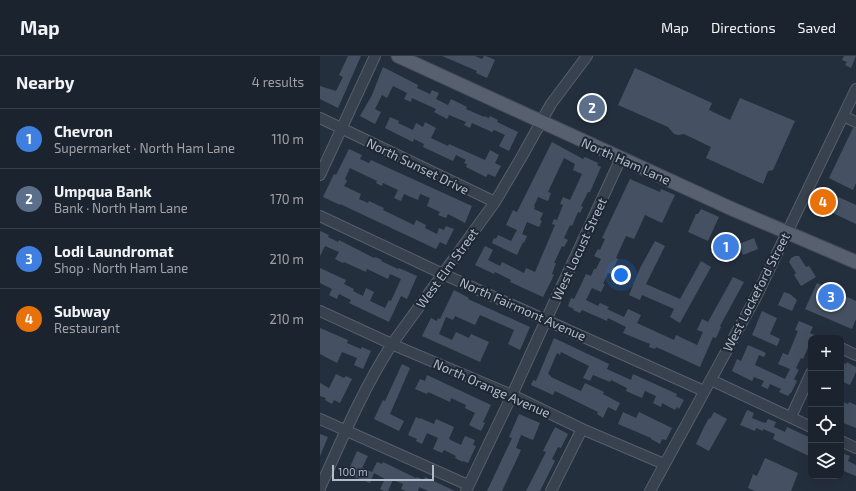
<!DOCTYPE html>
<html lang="en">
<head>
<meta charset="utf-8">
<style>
  :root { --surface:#1b232e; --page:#242b36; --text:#f1f3f6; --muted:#a0a4aa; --line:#39404a; --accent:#db2777 }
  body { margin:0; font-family:"Exo 2",sans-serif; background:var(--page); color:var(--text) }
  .controls { position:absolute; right:12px; bottom:12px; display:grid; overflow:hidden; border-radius:8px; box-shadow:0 4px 16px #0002 }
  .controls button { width:36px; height:36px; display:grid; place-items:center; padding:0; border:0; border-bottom:1px solid var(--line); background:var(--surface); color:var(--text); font:20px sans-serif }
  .scale { position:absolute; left:12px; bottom:10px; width:102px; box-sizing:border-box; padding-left:4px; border:2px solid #b4bcc9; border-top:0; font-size:11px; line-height:14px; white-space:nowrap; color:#b4bcc9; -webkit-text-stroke:3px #1d2633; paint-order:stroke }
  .you { position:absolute; left:301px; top:219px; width:14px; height:14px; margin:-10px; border:3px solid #fff; border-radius:50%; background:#1a73e8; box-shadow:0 0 0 6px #1a73e833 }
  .badge { display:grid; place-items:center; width:26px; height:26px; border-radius:50%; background:var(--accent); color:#fff; font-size:13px; font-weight:700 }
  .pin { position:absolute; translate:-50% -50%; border:2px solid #fff; box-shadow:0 1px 4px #0006 }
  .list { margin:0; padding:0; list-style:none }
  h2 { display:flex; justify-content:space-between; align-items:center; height:52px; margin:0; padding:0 16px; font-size:17px }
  h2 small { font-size:13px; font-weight:400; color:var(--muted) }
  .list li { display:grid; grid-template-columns:26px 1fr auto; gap:12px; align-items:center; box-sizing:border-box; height:60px; padding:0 16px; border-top:1px solid var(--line) }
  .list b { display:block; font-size:15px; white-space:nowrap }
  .list p { margin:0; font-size:13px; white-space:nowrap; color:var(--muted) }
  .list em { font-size:13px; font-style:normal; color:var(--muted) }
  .icon { flex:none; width:22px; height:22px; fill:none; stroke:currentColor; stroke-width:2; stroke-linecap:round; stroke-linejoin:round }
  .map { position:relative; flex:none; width:536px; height:435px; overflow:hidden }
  header { display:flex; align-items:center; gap:24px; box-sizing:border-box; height:56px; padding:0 20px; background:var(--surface); border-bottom:1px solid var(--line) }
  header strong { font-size:19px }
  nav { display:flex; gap:22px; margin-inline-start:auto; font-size:14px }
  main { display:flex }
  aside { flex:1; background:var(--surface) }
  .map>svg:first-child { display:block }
  .building { fill:#455162 }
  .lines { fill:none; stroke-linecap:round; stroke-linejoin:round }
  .minor-casing { stroke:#565f6c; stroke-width:12 }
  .major-casing { stroke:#414a57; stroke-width:15 }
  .minor { stroke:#38414e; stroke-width:10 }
  .major { stroke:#56606e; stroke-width:13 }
  .labels { text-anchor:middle; stroke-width:4; stroke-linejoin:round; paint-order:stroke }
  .street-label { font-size:13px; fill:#b4bcc9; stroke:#1d2633 }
</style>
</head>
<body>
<header>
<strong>Map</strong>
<nav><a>Map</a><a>Directions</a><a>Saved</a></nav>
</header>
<main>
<aside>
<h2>Nearby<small>4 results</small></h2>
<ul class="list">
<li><span class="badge" style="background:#3f7fe0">1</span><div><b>Chevron</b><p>Supermarket · North Ham Lane</p></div><em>110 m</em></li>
<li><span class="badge" style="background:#5c6f8a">2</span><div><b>Umpqua Bank</b><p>Bank · North Ham Lane</p></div><em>170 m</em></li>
<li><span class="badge" style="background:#3f7fe0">3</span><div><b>Lodi Laundromat</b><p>Shop · North Ham Lane</p></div><em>210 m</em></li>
<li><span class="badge" style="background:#e8710a">4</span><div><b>Subway</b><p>Restaurant</p></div><em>210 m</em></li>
</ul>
</aside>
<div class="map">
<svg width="536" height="435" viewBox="0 0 536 435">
  <rect width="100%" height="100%" fill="#242f3e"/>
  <path class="building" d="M28 0H41L18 52 0 43V30L16 35 23 21 19 19Z
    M122 0H155L162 3 164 0H166L175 4 167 22 156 17 157 15Z
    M524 0H536L531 12 525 9 527 6 522 4Z
    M63 11 98 29 97 32 110 38 112 34 119 37 116 43 128 49 131 43 147 51 146 53 164 61V60L169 62 170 60 178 64 177 66 198 76 189 95 179 90 185 79 174 74 172 76 152 67 150 72 144 69 146 66 129 59 127 63 114 56 116 53 92 42 91 46 84 43 87 37 73 30 67 42 62 39 55 53 61 56 55 68 40 60 52 39Z
    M315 12 392 47 389 54 410 64 420 42 475 65 453 114 448 115 443 128 386 102 391 91 364 78 358 79 354 78 348 71 298 49Z
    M266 42 283 49 276 63 259 56Z
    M70 61 79 65 78 67 93 74 96 67 103 71 105 66 116 72 111 82 128 90 129 88 165 104 170 94 179 99 175 107 181 110 175 121 168 118 166 121 146 111 147 108 144 107 146 104 136 99 133 105 103 91 104 88 94 83 93 86 65 72Z
    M533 72H536V127L533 134 509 122Z
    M232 86 263 103 265 101 278 107 277 109 281 111 270 136H268L261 150 263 151 260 157 258 156 252 170 250 169 244 182 248 184 244 191 242 190 234 207H236L232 218 234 219 223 241 190 226 191 224 175 216 174 218 155 209 165 190 173 194 168 204 180 210 182 206 204 217 206 212 215 216 235 169 232 168 234 163 237 164 243 149 240 148 243 141 250 144 262 118 253 114 255 108 244 102 228 136 231 137 228 145 218 141 214 150 215 151 214 153 223 157 220 164 222 165 219 171 207 166 202 178 207 180 204 187 203 186 197 199 172 187 174 182 176 183 178 179 191 185 197 174 186 169 193 154 197 156Z
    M29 93 42 99 40 103 49 107 51 104 152 150 145 167 128 158 126 162 118 159 120 156 107 150 110 142 100 138 98 144 84 138 81 145 74 142 78 134 63 127 62 130 56 127 57 125 30 112 25 123 27 125 24 130 41 138 39 143 48 147 49 145 64 152 63 154 94 169 96 164 106 169 105 172 117 178 119 172 124 174 126 170 134 173 126 189 120 186 116 193 20 148V149L3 141 14 118 16 119Z
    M310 123 340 136 341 133 355 139 342 167 325 159 314 183 306 180 296 202 298 203 291 218 288 217 283 228H285L281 236 272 232 266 244 278 250 280 247 289 251 287 253 304 261 308 253 321 259 317 267 354 284 356 279 377 289 383 276 377 274 382 263 388 266 413 221 424 226 400 270 401 271 396 282 393 281 380 311 345 295 336 291 335 293 329 291 330 288 303 277 306 271 288 262 287 265 262 254 260 257 253 254 254 253 248 250 251 242 254 243 258 235 266 218 271 220 274 213H276L281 203 274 200 278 193 280 194 285 183 282 182Z
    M503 134 536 149V168L496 149Z
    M381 153 399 161 388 185 368 176 376 158H378Z
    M0 175 9 179 8 181 18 186 19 184 54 202 55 201 62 204 61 205 78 213 79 212 97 220 87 243 81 240 69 266 29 247 31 244 19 238 17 243 9 239 12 233 0 227V212L26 224 24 228 34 233 33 235 43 240 46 232 54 236 50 245 65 252 69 244 71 245 81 223 70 218 68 223 47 213 46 216 24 206 23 207 15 203 19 196 5 190 0 200Z
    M406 176 413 180 407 192 418 188 408 207 400 202 399 199 401 194 405 193 399 189Z
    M434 182 438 193 423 199 419 188Z
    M335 185 345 190 326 228 360 243 381 205 391 211 360 267 350 261 354 253 322 239 320 244 309 239 320 212Z
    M475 200H479L486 211 489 210 496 221 481 230 474 219 476 217 469 206 471 202Z
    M497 227 536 245V263L532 273 485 253Z
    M134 234 149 242 148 243 210 271 200 294 188 288 194 274 160 259 155 269 135 260 133 264 126 261 119 278 132 284 136 276 149 282 151 278 169 286 160 306 102 280 111 262 117 265 118 262 120 263Z
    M464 236 470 238 477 244 472 255 458 249Z
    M442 255 457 262 450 278 460 283 457 290 432 279Z
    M479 265 493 271 490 277 501 282H491V285L483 303 481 302 476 312 479 314 474 323 477 325 471 337H470L468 340 459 336 461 333 450 328 448 333 441 330 444 325 434 321 432 325 412 315 417 303 421 305 428 289 446 297 444 301 439 299 435 309 465 323 470 313 458 308 463 297 468 299 478 275 475 274Z
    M0 272 28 284 27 287 41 293 42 291 51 295 43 313 34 309 37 302 22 296 17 307 0 298Z
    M234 282 289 308 287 313 311 324 313 318 357 338 356 340 364 344 359 353 357 351 355 354 342 347 341 351 333 347 336 340 325 335 322 342 306 335 307 332 291 324 290 326 273 319 270 325 263 322 269 310 241 296 240 299 237 297 228 318 231 320V321L261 335 265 327 284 336 283 338 300 347 296 355 288 351 283 362 277 358 278 356 235 335 233 339 211 329 213 324 216 325Z
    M521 306 526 308 527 306 536 311V316L530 329 521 325Z
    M82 308 90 312 70 358 84 365 79 375 54 363 63 344 65 345Z
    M16 318 24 322 26 320 32 323 20 347 14 344 12 348 5 344 6 342 0 340V327L9 332Z
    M107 319 171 349 163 366 165 367 161 375 149 369 155 357 145 352 146 349 131 342 130 346 108 336 107 338 95 333 100 323 105 325Z
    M521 345 528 348 529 346 536 349V372L521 366Z
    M427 354 434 357 432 362 442 366 446 367 448 363 456 366 454 371 465 376 467 371 491 382V401L453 383 455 378 443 373V375L436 372 435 375 420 369Z
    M303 356 316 362 319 356 352 372 346 384 342 383 340 388 331 383V382L298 368Z
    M394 356 407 363 389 395 376 388 384 371 389 362 390 363Z
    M199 358 220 367 213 384 201 379 196 392 201 394 182 435H167L192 382 189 381Z
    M96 361 100 363V362L114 368 116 363 134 371 129 383 141 389 145 380 155 384 153 389 156 390 148 407 143 405V406L135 402 136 400 124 394 122 397 113 393 118 382 107 377 102 388 96 385 97 383 88 379Z
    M235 371 248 378 241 392 238 391 232 403 235 405 220 435H206L226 396 223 395Z
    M0 378 8 381 0 400Z
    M37 395 48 400 42 412 52 416 57 406 62 408 63 406 96 422 97 421 104 424 105 421 135 435H108L99 431 98 435H86L81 433 83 428 73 424 68 435H64L60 433 65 423 54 417 50 427 27 418Z
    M521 397 530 400 528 405 536 409V420L521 414Z
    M445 402 478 417 471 435H435L428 432 433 418 437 420Z"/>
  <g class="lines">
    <defs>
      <path id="minor" d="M523 60 536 66
        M0 62 175 146
        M0 119 55 0
        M0 160 123 218 384 335
        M0 255 76 290 192 339 262 373 344 408
        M521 292 536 299
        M391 324 491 371
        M471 361 491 317
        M0 363 148 429
        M521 385 536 392
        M0 432C22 383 43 333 72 288L175 146 201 102 231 48 267 0
        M146 435 192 339 226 264 301 102
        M231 435 262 373
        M330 435 437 239 536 33"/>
      <path id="major" d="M78 0 410 152 536 206"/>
    </defs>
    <use href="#minor" class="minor-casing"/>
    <use href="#major" class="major-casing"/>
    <use href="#minor" class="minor"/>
    <use href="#major" class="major"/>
  </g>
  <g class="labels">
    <g class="street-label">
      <text transform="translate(306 105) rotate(24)" y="5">North Ham Lane</text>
      <text transform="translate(98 110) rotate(26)" y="5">North Sunset Drive</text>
      <text transform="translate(259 193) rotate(-65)" y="5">West Locust Street</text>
      <text transform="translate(127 212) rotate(-54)" y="5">West Elm Street</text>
      <text transform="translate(436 236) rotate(-63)" y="5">West Lockeford Street</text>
      <text transform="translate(203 253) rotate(24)" y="5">North Fairmont Avenue</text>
      <text transform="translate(172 332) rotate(24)" y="5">North Orange Avenue</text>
    </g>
  </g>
</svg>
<div class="controls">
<button>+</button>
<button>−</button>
<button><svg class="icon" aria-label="locate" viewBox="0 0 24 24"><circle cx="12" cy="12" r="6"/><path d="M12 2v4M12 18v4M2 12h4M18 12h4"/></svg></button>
<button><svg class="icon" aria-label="layers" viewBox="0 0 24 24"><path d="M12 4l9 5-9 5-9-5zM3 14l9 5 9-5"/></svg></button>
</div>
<div class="scale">100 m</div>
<div class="you"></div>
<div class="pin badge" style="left:406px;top:191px;background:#3f7fe0">1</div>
<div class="pin badge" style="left:272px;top:52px;background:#5c6f8a">2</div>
<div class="pin badge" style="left:511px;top:241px;background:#3f7fe0">3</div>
<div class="pin badge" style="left:503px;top:146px;background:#e8710a">4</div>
</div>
</main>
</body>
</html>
